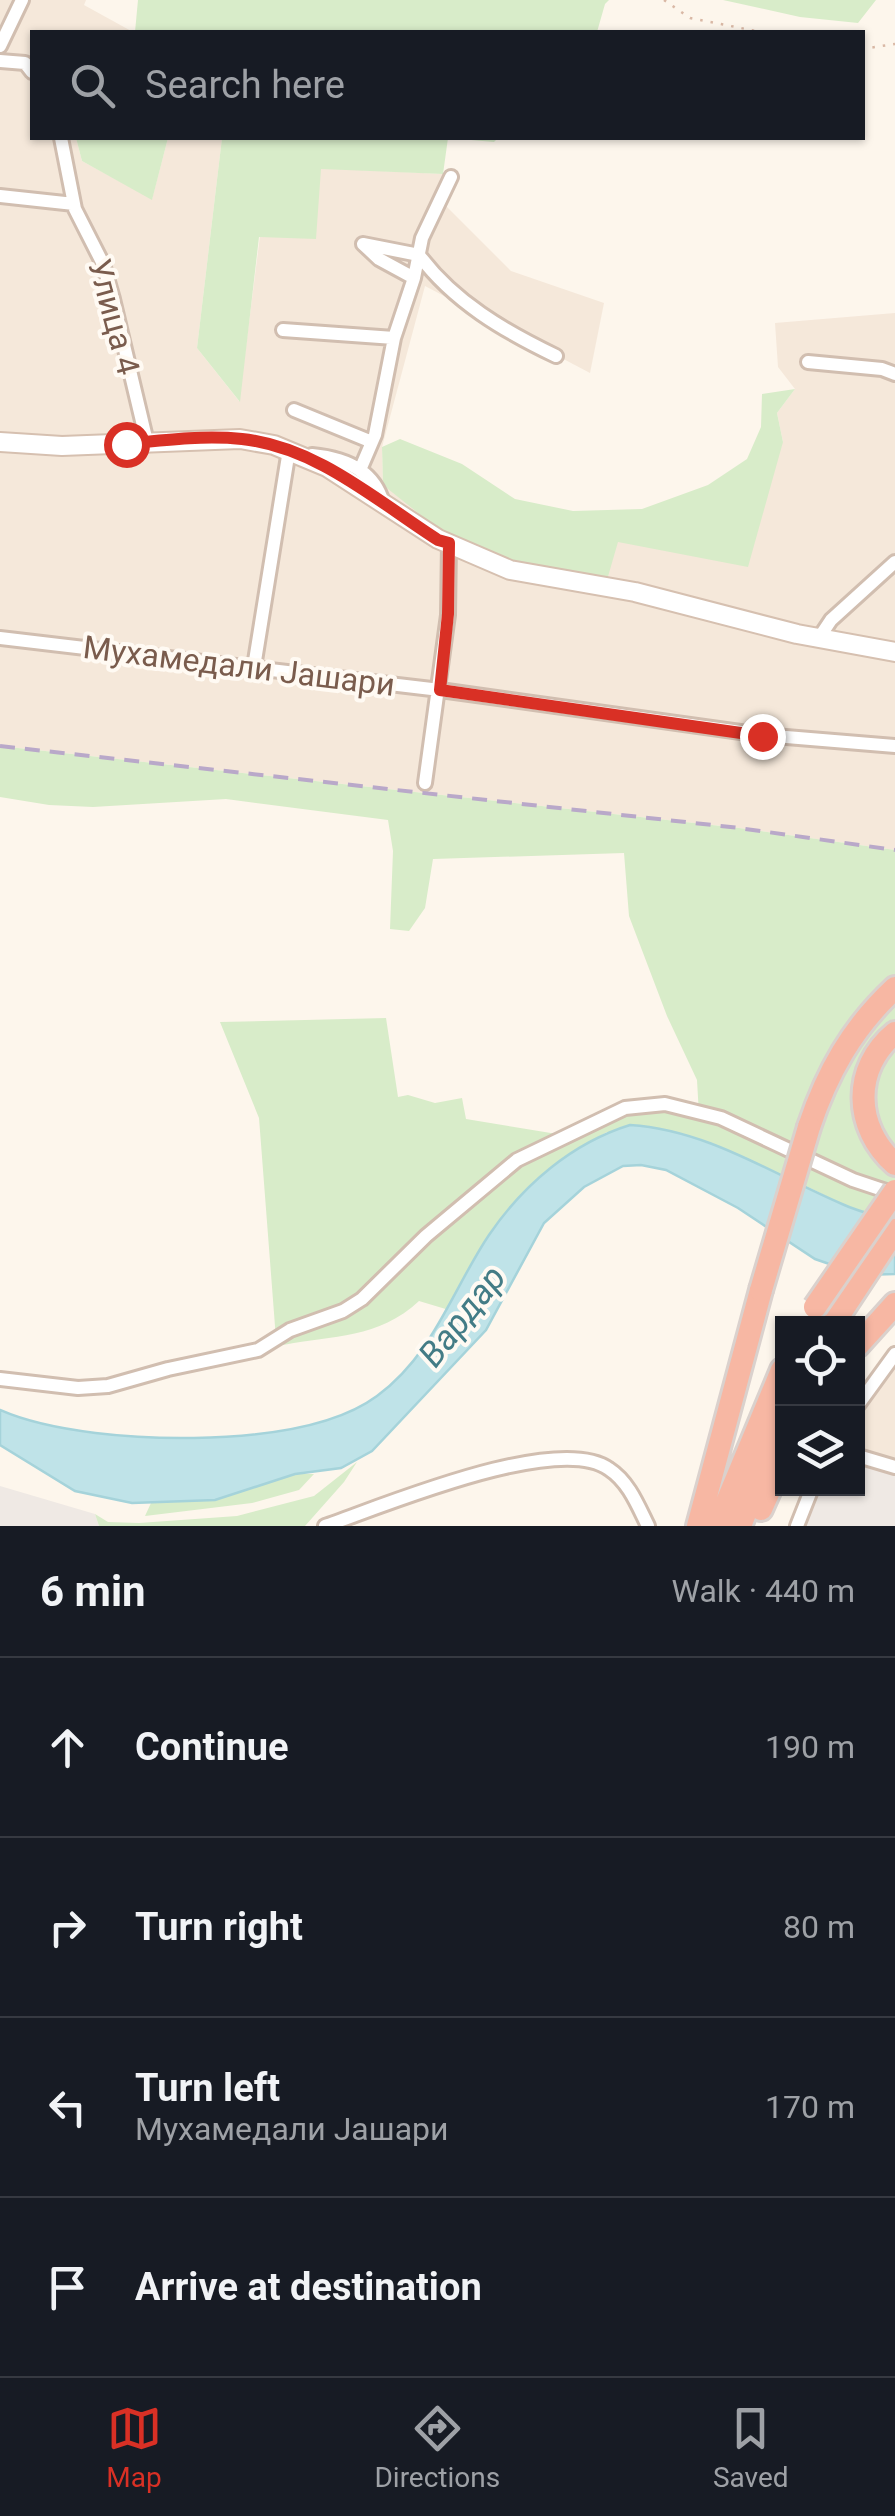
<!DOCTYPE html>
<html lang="en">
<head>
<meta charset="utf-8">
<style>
  :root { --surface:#171b24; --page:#20242c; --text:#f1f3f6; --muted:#9ea1a6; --line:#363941; --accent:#d93025 }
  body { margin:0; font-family:Roboto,sans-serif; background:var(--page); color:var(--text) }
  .controls { position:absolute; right:30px; bottom:30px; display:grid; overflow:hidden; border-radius:0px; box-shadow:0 2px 8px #0004 }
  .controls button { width:90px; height:90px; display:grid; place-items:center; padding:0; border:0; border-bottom:2px solid var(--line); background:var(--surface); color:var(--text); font:50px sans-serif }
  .stop { position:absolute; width:30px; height:30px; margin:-22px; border:8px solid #d93025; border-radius:50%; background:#fff }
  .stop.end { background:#d93025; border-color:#fff; box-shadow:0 2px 10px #0008 }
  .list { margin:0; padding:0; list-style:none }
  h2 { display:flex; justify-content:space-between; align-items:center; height:130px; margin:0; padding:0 40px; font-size:42px }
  h2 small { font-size:32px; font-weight:400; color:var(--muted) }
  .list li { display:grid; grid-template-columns:65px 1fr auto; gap:30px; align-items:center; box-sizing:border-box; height:180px; padding:0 40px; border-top:2px solid var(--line) }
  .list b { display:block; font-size:38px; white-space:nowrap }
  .list p { margin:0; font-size:32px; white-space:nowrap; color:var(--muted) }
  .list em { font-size:32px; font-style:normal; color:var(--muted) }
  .icon { flex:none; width:55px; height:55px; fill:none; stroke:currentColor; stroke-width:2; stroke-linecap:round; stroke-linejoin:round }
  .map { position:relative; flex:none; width:895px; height:1526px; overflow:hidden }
  .search { position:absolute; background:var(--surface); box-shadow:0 2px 8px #0004; left:30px; right:30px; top:30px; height:110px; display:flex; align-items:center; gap:25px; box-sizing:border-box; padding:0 35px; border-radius:0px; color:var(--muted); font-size:38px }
  .sheet { height:850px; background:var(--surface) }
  nav { display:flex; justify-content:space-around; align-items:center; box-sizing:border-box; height:140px; border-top:2px solid var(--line); background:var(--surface); font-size:28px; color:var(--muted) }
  nav a { display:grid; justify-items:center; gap:5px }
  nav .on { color:var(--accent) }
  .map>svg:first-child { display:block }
  .residential { fill:#f5e8da }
  .industrial { fill:#efe9e4 }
  .green { fill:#d8ecc9 }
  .water { fill:#bfe3e8; stroke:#a5d3da; stroke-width:2.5 }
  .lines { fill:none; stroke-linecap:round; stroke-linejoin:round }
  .street-casing { stroke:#d1beb0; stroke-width:18 }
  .secondary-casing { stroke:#d6c0b0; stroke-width:22 }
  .highway-casing { stroke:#dad1cd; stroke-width:28 }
  .path { stroke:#d9b8a5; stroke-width:2.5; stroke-dasharray:2.5 8; stroke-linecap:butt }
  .street { stroke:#fff; stroke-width:12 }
  .secondary { stroke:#fff; stroke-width:18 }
  .highway { stroke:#f7b7a3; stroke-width:22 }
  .rail { stroke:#b9a8c9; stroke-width:4; stroke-dasharray:15 10; stroke-linecap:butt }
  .highway-bridge-casing { stroke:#dad1cd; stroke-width:28; stroke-linecap:butt }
  .highway-bridge { stroke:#f7b7a3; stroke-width:22 }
  .route { stroke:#d93025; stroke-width:12 }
  .labels { text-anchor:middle; stroke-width:8; stroke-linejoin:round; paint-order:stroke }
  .street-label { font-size:32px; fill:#7a5c4d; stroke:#fffaf3 }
  .water-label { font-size:35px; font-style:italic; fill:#437c86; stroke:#fffaf3 }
</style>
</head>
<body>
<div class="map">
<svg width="895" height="1526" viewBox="0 0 895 1526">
  <rect width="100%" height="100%" fill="#fdf6ec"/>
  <path class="residential" d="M0 0H86L84 5 133 32H32V138H76L82 161 152 199 168 138H222L197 348 239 401 260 236 321 168 443 174V203L511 271 604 303 590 373 425 286 382 447 383 485 618 542 783 442 777 413 795 389 778 367 775 323 895 313V850L739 828 0 746Z
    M895 1354V1467L858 1456V1405Z"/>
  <path class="industrial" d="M858 1456 895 1467V1526H797L812 1489 858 1488Z
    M0 1486 95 1514 99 1526H0Z"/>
  <path class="green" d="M138 0H609L605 4 597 32H135Z
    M723 0H876L858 23 800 17Z
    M76 138H168L152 200 82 161Z
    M222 138H498L494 142 448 138 443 174 321 169 316 239 259 237 240 402 197 348Z
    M795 389 777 413 783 442 748 567 618 542 607 580 505 561 442 532 383 485 382 447 400 439 462 464 515 499 573 511 642 509 708 485 747 459 761 427 762 394Z
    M0 746 739 828 895 850V1221L844 1205 798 1182 607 1132C521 1178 493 1227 449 1310L419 1301C378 1339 334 1335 283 1345L276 1339 259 1118 220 1022 386 1018 398 1097 408 1095 435 1103 462 1098 466 1119 563 1135 649 1105 699 1115 697 1080 667 1016 629 916 624 853 433 859 425 908 409 931 390 929 393 851 388 820 226 799 93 807 49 805 0 797Z
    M357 1462 344 1482 305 1526H99L95 1514 108 1522 139 1523 237 1516 314 1496Z
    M295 1474H314L299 1490 252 1503 145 1516 151 1503 215 1500Z"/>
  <path class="water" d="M630 1125C708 1130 772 1174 842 1204 859 1212 878 1216 895 1221V1274L861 1275 815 1259 738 1208 666 1170 641 1165 623 1166 584 1187 544 1223 486 1330 372 1451 341 1468 295 1474 215 1500 132 1503 75 1491 0 1445V1410C52 1433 138 1439 194 1438 249 1437 331 1430 377 1396 434 1354 452 1290 489 1235 523 1185 572 1143 630 1125Z"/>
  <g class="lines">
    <defs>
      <path id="street" d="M0 46 22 0
        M0 61 25 63 32 72
        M61 138 75 209 103 264 113 299 147 442
        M0 196 74 204
        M363 244 419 255C454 302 504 331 556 356
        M363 244 379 259 414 278
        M283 330 394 338
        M808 362 882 369 895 374
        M294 410 372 442
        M312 455C344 458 374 470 383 503
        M360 470 375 435 394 338 414 278 422 238 451 177
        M0 638 440 690 762 735 895 746
        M819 638 831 620 895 562
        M254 667 289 450
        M425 783 448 615 449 543
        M0 1379 78 1388 108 1386 168 1369 258 1350 290 1330 343 1311 362 1299 426 1236 517 1160 625 1108 665 1104 721 1118 853 1180 895 1194
        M858 1405 895 1354
        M858 1456 895 1467
        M325 1526C383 1506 558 1432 609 1469 629 1482 638 1506 648 1526
        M797 1526 812 1488"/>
      <path id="secondary" d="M0 442 62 446 240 439 274 445 327 467 438 539 510 570 635 592 797 634 895 652"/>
      <path id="highway" d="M895 1033C852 1068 854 1128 895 1164
        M809 1127C827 1073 852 1028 895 988
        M833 1324 895 1230
        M858 1345 895 1304
        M761 1509 782 1462
        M698 1526 761 1290
        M717 1526 782 1370
        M740 1526 782 1419"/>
    </defs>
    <use href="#street" class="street-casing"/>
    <use href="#secondary" class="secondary-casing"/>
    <use href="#highway" class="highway-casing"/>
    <path class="path" d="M664 0 690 18 761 32
      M862 49 895 44"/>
    <use href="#street" class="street"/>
    <use href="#secondary" class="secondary"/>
    <use href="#highway" class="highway"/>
    <path class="rail" d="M0 746 739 828 895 850"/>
    <defs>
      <path id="highway-bridge" d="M761 1290 809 1127
        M815 1307 895 1191"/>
    </defs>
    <use href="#highway-bridge" class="highway-bridge-casing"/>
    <use href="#highway-bridge" class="highway-bridge"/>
  </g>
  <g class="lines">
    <path class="route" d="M126 444C164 440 204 435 242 439 317 447 377 501 438 540L449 543 448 614 440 690 762 736"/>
  </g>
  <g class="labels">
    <g class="street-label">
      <text transform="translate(114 317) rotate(75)" y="11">Улица 4</text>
      <text transform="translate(239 666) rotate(7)" y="11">Мухамедали Јашари</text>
    </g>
    <g class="water-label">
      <text transform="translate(462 1316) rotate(-52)" y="12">Вардар</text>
    </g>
  </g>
</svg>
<div class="controls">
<button><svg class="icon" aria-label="locate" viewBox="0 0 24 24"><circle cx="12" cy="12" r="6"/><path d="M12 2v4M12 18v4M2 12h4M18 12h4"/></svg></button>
<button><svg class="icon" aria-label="layers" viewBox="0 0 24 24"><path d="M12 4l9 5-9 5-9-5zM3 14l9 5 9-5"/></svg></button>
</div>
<div class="stop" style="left:126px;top:444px"></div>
<div class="stop end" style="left:762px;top:736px"></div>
<div class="search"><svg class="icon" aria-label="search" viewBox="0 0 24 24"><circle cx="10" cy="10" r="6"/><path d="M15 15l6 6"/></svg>Search here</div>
</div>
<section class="sheet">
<h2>6 min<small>Walk · 440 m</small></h2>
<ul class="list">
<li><svg class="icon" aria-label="ahead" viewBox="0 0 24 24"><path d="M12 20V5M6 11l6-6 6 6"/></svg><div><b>Continue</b></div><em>190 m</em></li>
<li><svg class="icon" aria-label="right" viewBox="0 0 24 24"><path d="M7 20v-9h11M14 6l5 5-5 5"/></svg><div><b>Turn right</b></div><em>80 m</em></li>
<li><svg class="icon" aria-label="left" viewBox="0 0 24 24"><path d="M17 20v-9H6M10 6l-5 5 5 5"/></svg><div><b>Turn left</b><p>Мухамедали Јашари</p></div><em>170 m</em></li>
<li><svg class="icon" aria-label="arrive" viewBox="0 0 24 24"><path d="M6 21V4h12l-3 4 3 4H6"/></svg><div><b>Arrive at destination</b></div></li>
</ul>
</section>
<nav>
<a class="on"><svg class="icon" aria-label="map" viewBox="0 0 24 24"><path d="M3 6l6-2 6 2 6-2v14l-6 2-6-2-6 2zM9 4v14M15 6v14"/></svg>Map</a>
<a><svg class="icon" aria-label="directions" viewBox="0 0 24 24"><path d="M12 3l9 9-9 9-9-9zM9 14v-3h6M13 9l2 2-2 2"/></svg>Directions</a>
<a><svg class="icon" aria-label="saved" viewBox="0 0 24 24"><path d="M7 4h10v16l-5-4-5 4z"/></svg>Saved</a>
</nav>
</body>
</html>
